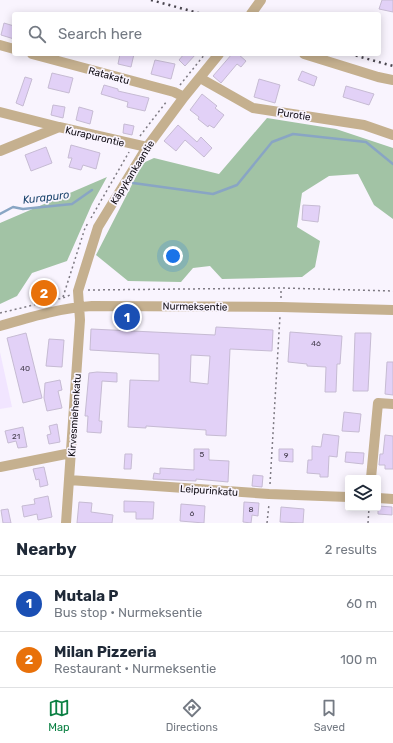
<!DOCTYPE html>
<html lang="en">
<head>
<meta charset="utf-8">
<style>
  :root { --surface:#fff; --page:#f6f6f7; --text:#1f2937; --muted:#747a83; --line:#e0e1e3; --accent:#0b8043 }
  body { margin:0; font-family:Rubik,sans-serif; background:var(--page); color:var(--text) }
  .controls { position:absolute; right:12px; bottom:12px; display:grid; overflow:hidden; border-radius:4px; box-shadow:0 2px 10px #0003 }
  .controls button { width:36px; height:36px; display:grid; place-items:center; padding:0; border:0; border-bottom:1px solid var(--line); background:var(--surface); color:var(--text); font:20px sans-serif }
  .you { position:absolute; left:173px; top:256px; width:14px; height:14px; margin:-10px; border:3px solid #fff; border-radius:50%; background:#1a73e8; box-shadow:0 0 0 6px #1a73e833 }
  .badge { display:grid; place-items:center; width:26px; height:26px; border-radius:50%; background:var(--accent); color:#fff; font-size:13px; font-weight:700 }
  .pin { position:absolute; translate:-50% -50%; border:2px solid #fff; box-shadow:0 1px 4px #0006 }
  .list { margin:0; padding:0; list-style:none }
  h2 { display:flex; justify-content:space-between; align-items:center; height:52px; margin:0; padding:0 16px; font-size:17px }
  h2 small { font-size:13px; font-weight:400; color:var(--muted) }
  .list li { display:grid; grid-template-columns:26px 1fr auto; gap:12px; align-items:center; box-sizing:border-box; height:56px; padding:0 16px; border-top:1px solid var(--line) }
  .list b { display:block; font-size:15px; white-space:nowrap }
  .list p { margin:0; font-size:13px; white-space:nowrap; color:var(--muted) }
  .list em { font-size:13px; font-style:normal; color:var(--muted) }
  .icon { flex:none; width:22px; height:22px; fill:none; stroke:currentColor; stroke-width:2; stroke-linecap:round; stroke-linejoin:round }
  .map { position:relative; flex:none; width:393px; height:523px; overflow:hidden }
  .search { position:absolute; background:var(--surface); box-shadow:0 2px 10px #0003; left:12px; right:12px; top:12px; height:44px; display:flex; align-items:center; gap:10px; box-sizing:border-box; padding:0 14px; border-radius:4px; color:var(--muted); font-size:15px }
  .sheet { height:164px; background:var(--surface) }
  nav { display:flex; justify-content:space-around; align-items:center; box-sizing:border-box; height:56px; border-top:1px solid var(--line); background:var(--surface); font-size:11px; color:var(--muted) }
  nav a { display:grid; justify-items:center; gap:2px }
  nav .on { color:var(--accent) }
  .map>svg:first-child { display:block }
  .built { fill:#f1e5ff }
  .forest { fill:#a2c3a5 }
  .lines { fill:none; stroke-linecap:round; stroke-linejoin:round }
  .stream { stroke:#89a5c4; stroke-width:2.5 }
  .building { fill:#e2d1f7; stroke:#c6bbd3; fill-rule:evenodd }
  .path { stroke:#7e7a83; stroke-width:1.5; stroke-dasharray:2 3; stroke-linecap:butt }
  .minor { stroke:#c5b08f; stroke-width:10 }
  .rail { stroke:#4a464f; stroke-width:2.5; stroke-dasharray:2 4; stroke-linecap:butt }
  .labels { text-anchor:middle; stroke-width:3.5; stroke-linejoin:round; paint-order:stroke }
  .number-label { font-size:8px; fill:#443d4d }
  .street-label { font-size:10px; fill:#100c14; stroke:#f9f4fe }
  .water-label { font-size:11px; font-style:italic; fill:#1b446d; stroke:#f9f4fe }
</style>
</head>
<body>
<div class="map">
<svg width="393" height="523" viewBox="0 0 393 523">
  <rect width="100%" height="100%" fill="#f9f4fe"/>
  <path class="built" d="M0 352 12 407 0 409Z"/>
  <path class="forest" d="M267 118 336 129 393 148V219L374 205 358 174 329 176 302 193 297 227 320 241 315 267 302 277 222 279 210 266 193 268 181 282 128 281 96 255 143 163 154 158 219 174Z
    M107 177 92 204 67 261 32 273 17 296 0 304V223Z"/>
  <g class="lines">
    <path class="stream" d="M133 183 213 194 237 185 272 142 293 134 366 142 393 164
      M0 214 13 207 23 209 72 204 92 190"/>
  </g>
  <path class="building" d="M382 0H393V12L379 9Z
    M4 23 14 26V39L1 35Z
    M120 54H134L131 67 118 64Z
    M184 54H196L185 66 179 60Z
    M232 54H238L246 61 241 67 237 64 221 83 213 76Z
    M155 60 175 64 171 79 151 74Z
    M302 71 317 77 314 86 298 80Z
    M52 73 73 78 69 93 48 88Z
    M25 77 32 79 23 106 16 103Z
    M259 79 280 85 275 103 254 97Z
    M104 85 118 89V91L149 98 145 111 127 107 128 102 101 94Z
    M346 86 374 94 369 105 343 97Z
    M202 94 217 106 215 108 224 115 214 128 209 125 208 127 198 119 199 117 190 110Z
    M53 105 65 107 63 118 51 115Z
    M79 107 93 111 90 124 76 120Z
    M124 124 134 126 132 135 123 133Z
    M178 125 197 142 201 137 212 148 204 157 185 140 176 151 164 141Z
    M71 145 100 153 96 169 83 165 81 170 69 167 72 158H68Z
    M46 147 52 163 31 171 25 155Z
    M303 205 320 206 318 222 302 220Z
    M47 281 51 295 39 299 35 285Z
    M216 327 273 330 272 351 230 349 226 436 206 435V430L146 426V428L128 427 130 380 159 381V354L90 350 91 329 215 335ZM191 355 210 356 208 384 190 382Z
    M290 332 342 336 340 364H337L336 392H325L326 367 307 366V364L288 362Z
    M26 333 42 398 23 403 7 338Z
    M355 333H371L368 391H353Z
    M49 339 64 340 62 367 46 366Z
    M387 362H393V395L385 394Z
    M97 372 117 373V382L102 381 99 421H102L101 433 87 432 88 416H85L89 373Z
    M60 380 62 390 58 391 62 408 47 411 44 398 45 383Z
    M344 412 361 414 359 432 342 431Z
    M57 424 60 442 49 444 47 435 51 434 49 426Z
    M23 427 27 447 18 448 16 441 8 443 5 431Z
    M323 434 339 436 337 457 329 456 328 477H320V474L307 473 308 460H312V446L321 447Z
    M385 435 393 436V469H385V465H379L380 454H383Z
    M194 449H209V460L229 461 228 482 196 479V481L153 479 154 473 160 474V468L194 470Z
    M279 449H293V462L279 461Z
    M346 452 364 453 363 464 345 462Z
    M125 454H132L131 469H124Z
    M44 467 48 485 40 487 39 479 36 480 33 469Z
    M253 475 263 476 262 487 252 486Z
    M48 496 52 517 38 520 37 514 24 517 22 506 35 504 34 499Z
    M124 501 154 502 153 519H136V512H124Z
    M79 502 92 503 91 512 113 515 112 523H77Z
    M244 502 259 503 258 516 252 515 251 523 243 522Z
    M181 504 205 506 204 523 180 521Z
    M378 506 392 507V515L378 514Z
    M281 507 304 509 303 523 280 522Z
    M8 509 11 523H3L1 510Z"/>
  <g class="lines">
    <path class="path" d="M180 85 205 54
      M140 136 167 101
      M91 218 129 152
      M88 290 281 288 393 291
      M63 297 85 228 88 223
      M281 298V288
      M0 313 63 298 70 295
      M270 484 280 316
      M267 523 269 504
      M368 523 369 508"/>
    <path class="minor" d="M251 14 261 0
      M0 45 14 49
      M32 54 174 92 184 97
      M304 54 378 77 393 80
      M200 78 253 108 364 125 393 135
      M0 112 59 127
      M0 151 59 127 147 147
      M0 326C31 317 60 308 92 306L281 307 393 310
      M0 467 71 453
      M371 478 378 403 393 404
      M69 480 269 494 348 497
      M378 498 393 499
      M66 523 80 320 78 291 98 227 147 147 184 97 219 54"/>
    <path class="rail" d="M151 0 202 14
      M350 54 393 66"/>
  </g>
  <g class="labels">
    <g class="number-label">
      <text x="316" y="346">46</text>
      <text x="25" y="371">40</text>
      <text x="16" y="439">21</text>
      <text x="202" y="457">5</text>
      <text x="286" y="458">9</text>
      <text x="251" y="512">8</text>
      <text x="192" y="516">6</text>
    </g>
    <g class="street-label">
      <text transform="translate(109 75) rotate(15)" y="4">Ratakatu</text>
      <text transform="translate(294 114) rotate(9)" y="4">Purotie</text>
      <text transform="translate(95 136) rotate(13)" y="4">Kurapurontie</text>
      <text transform="translate(132 172) rotate(-58)" y="4">Käpykankaantie</text>
      <text transform="translate(195 306) rotate(1)" y="4">Nurmeksentie</text>
      <text transform="translate(74 415) rotate(-86)" y="4">Kirvesmiehenkatu</text>
      <text transform="translate(209 490) rotate(4)" y="4">Leipurinkatu</text>
    </g>
    <g class="water-label">
      <text transform="translate(46 197) rotate(-7)" y="4">Kurapuro</text>
    </g>
  </g>
</svg>
<div class="controls">
<button><svg class="icon" aria-label="layers" viewBox="0 0 24 24"><path d="M12 4l9 5-9 5-9-5zM3 14l9 5 9-5"/></svg></button>
</div>
<div class="you"></div>
<div class="pin badge" style="left:127px;top:317px;background:#1a4fb4">1</div>
<div class="pin badge" style="left:44px;top:293px;background:#e8710a">2</div>
<div class="search"><svg class="icon" aria-label="search" viewBox="0 0 24 24"><circle cx="10" cy="10" r="6"/><path d="M15 15l6 6"/></svg>Search here</div>
</div>
<section class="sheet">
<h2>Nearby<small>2 results</small></h2>
<ul class="list">
<li><span class="badge" style="background:#1a4fb4">1</span><div><b>Mutala P</b><p>Bus stop · Nurmeksentie</p></div><em>60 m</em></li>
<li><span class="badge" style="background:#e8710a">2</span><div><b>Milan Pizzeria</b><p>Restaurant · Nurmeksentie</p></div><em>100 m</em></li>
</ul>
</section>
<nav>
<a class="on"><svg class="icon" aria-label="map" viewBox="0 0 24 24"><path d="M3 6l6-2 6 2 6-2v14l-6 2-6-2-6 2zM9 4v14M15 6v14"/></svg>Map</a>
<a><svg class="icon" aria-label="directions" viewBox="0 0 24 24"><path d="M12 3l9 9-9 9-9-9zM9 14v-3h6M13 9l2 2-2 2"/></svg>Directions</a>
<a><svg class="icon" aria-label="saved" viewBox="0 0 24 24"><path d="M7 4h10v16l-5-4-5 4z"/></svg>Saved</a>
</nav>
</body>
</html>
